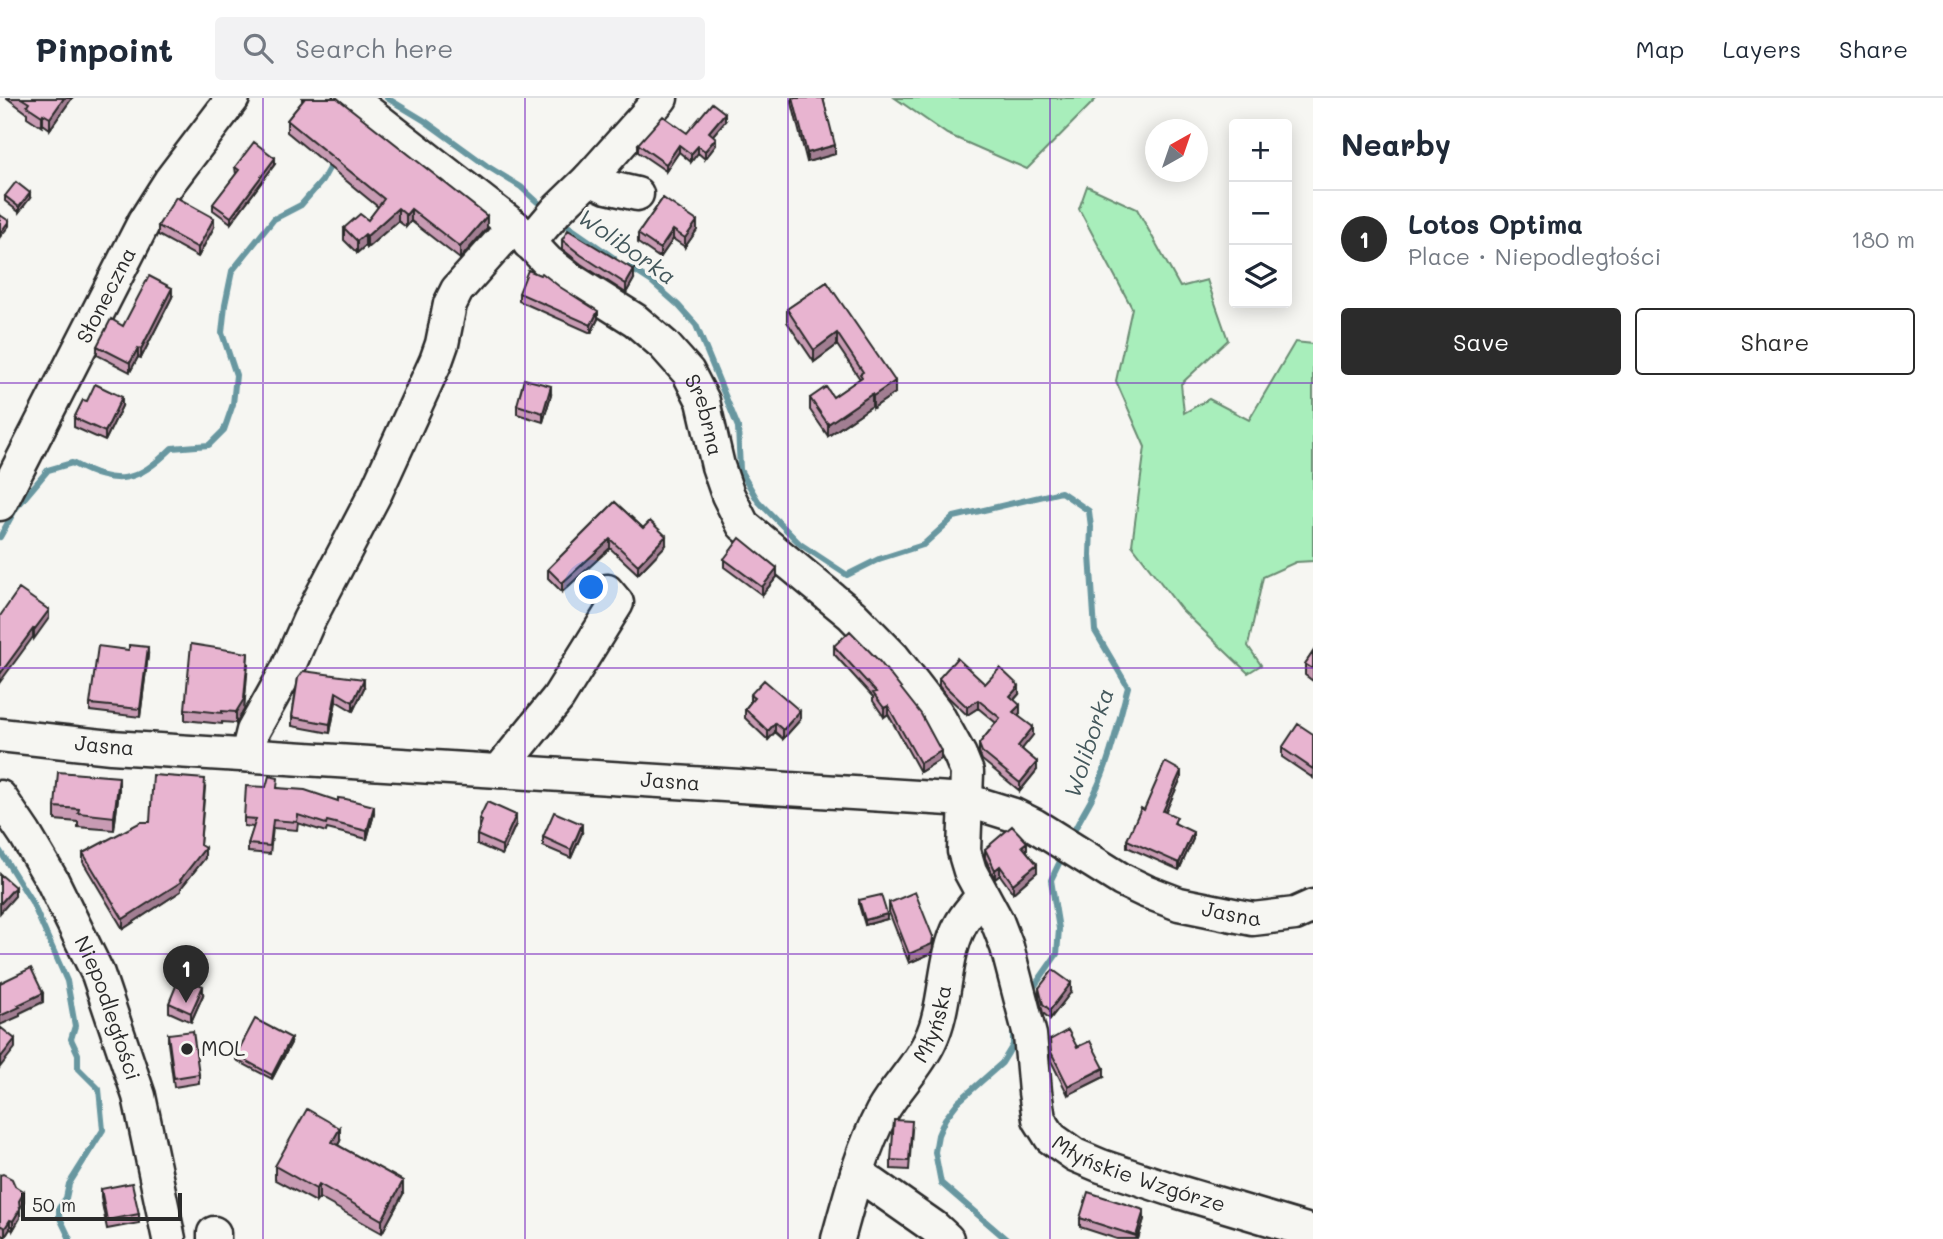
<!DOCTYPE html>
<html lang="en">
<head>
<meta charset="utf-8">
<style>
  :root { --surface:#fff; --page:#f2f2f3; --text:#1f2937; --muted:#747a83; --line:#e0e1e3; --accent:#2b2b2b }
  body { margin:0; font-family:Mali,sans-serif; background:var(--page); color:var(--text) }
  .controls { position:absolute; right:21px; top:21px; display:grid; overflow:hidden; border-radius:7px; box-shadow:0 4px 18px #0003 }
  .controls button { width:63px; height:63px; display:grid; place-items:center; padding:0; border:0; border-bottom:2px solid var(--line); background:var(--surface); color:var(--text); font:35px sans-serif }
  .compass { position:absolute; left:1145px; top:21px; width:63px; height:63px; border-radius:50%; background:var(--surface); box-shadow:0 4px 18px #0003; rotate:40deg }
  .scale { position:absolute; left:21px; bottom:18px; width:161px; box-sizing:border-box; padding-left:7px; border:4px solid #2b2b2b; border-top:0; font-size:19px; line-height:24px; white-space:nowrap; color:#2b2b2b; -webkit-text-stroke:5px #f6f6f2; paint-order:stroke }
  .you { position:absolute; left:592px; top:490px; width:24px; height:24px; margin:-18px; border:5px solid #fff; border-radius:50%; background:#1a73e8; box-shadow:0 0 0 10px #1a73e833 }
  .badge { display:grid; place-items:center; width:46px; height:46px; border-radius:50%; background:var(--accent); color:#fff; font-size:23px; font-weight:700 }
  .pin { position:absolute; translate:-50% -58px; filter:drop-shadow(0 2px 4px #0008) }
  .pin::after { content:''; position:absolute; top:37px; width:24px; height:21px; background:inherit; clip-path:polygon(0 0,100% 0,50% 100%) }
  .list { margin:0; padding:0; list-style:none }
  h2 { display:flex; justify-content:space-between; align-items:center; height:91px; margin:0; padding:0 28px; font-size:30px }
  h2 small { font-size:23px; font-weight:400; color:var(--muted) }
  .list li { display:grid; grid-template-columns:46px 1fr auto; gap:21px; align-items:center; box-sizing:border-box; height:98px; padding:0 28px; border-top:2px solid var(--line) }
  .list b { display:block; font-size:26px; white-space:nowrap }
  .list p { margin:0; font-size:23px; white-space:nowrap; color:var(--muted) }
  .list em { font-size:23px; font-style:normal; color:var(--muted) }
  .actions { display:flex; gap:14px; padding:21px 28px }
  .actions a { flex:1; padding:16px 0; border:2px solid var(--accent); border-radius:7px; text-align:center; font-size:24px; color:var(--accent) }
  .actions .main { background:var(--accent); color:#fff }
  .icon { flex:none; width:38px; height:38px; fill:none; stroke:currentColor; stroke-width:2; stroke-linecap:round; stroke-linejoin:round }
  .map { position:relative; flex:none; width:1313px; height:1141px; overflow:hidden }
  header { display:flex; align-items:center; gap:42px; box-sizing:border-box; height:98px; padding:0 35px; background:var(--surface); border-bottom:2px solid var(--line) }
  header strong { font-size:33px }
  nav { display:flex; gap:38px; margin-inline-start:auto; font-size:24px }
  .search { width:490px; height:63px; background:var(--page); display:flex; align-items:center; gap:18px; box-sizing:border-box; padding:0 24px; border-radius:7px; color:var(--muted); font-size:26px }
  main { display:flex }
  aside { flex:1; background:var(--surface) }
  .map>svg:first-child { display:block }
  .green { fill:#a8eebb; stroke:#6a8c73; stroke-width:2 }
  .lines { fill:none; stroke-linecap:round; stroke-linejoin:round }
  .stream { stroke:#6897a0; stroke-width:6 }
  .minor-casing { stroke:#2b2b2b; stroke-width:37 }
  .minor { stroke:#f6f6f2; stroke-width:32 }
  .wall { fill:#c89bb3; stroke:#2b2b2b; stroke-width:2 }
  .shaded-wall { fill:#a27e92; stroke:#2b2b2b; stroke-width:2 }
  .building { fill:#e8b4d0; stroke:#2b2b2b; stroke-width:2 }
  .grid { fill:none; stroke:#7b2cbf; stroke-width:2; stroke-opacity:0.55 }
  .poi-dot { fill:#2b2b2b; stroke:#f6f6f2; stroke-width:2.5 }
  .labels { text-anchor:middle; stroke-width:7; stroke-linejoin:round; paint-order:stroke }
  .street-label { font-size:21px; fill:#2b2b2b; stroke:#f6f6f2 }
  .poi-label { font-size:21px; fill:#2b2b2b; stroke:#f6f6f2; text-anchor:start }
  .water-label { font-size:23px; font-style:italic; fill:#44585c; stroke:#f6f6f2 }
</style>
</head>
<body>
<header>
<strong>Pinpoint</strong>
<div class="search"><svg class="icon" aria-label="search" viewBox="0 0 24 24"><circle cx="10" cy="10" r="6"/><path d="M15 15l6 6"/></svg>Search here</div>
<nav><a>Map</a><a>Layers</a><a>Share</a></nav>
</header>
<main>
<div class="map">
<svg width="1313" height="1141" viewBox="0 0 1313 1141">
  <rect width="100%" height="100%" fill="#f6f6f2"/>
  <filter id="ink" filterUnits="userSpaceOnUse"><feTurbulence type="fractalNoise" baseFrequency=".0143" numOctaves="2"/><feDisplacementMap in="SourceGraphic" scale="14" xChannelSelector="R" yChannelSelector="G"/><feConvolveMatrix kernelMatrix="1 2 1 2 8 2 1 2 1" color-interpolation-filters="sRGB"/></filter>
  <g filter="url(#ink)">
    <path class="green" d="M895 0H1097L1027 71 947 36Z
      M1087 88 1137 111 1180 189 1207 182 1228 242 1181 286 1184 315 1209 301 1249 322 1295 244 1313 246V463L1296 464 1263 479 1248 548 1261 567 1248 575 1181 511 1132 447 1145 349 1116 283 1132 210 1079 111Z"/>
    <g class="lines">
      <path class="stream" d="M387 0 425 23 487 68 521 89 545 111
        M559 122 614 160
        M629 169 652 184 678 207 696 227 738 329 740 372 758 403 800 446 847 477 879 461 923 447 954 419 1061 394 1089 413 1091 429 1090 457 1095 533 1128 589C1119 622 1110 663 1095 694 1088 709 1078 723 1072 738
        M0 439 16 410 48 372 72 365C117 389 136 385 172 350L209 347 224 332 233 306 236 277 222 235 225 207 232 173 274 121 301 107 322 83 333 63
        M0 753 32 804 67 883 75 928 71 941 78 956V970L99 991 103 1032 69 1086 66 1100 59 1110V1118L70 1141
        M1031 893 1057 856 1059 831 1051 782 1064 755
        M1006 1141 941 1085 935 1054 938 1037 945 1021 958 1004 1002 965 1013 947V926"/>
      <defs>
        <g id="minor">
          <path id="s1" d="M350 0 514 128 547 163 570 181 635 222 664 247 688 274 703 303 718 368 728 397 743 427 852 517 894 560 936 614 960 657 967 674 964 753 970 773 997 823 1007 849 1030 937 1035 994 1039 1021 1051 1040 1075 1057 1101 1068 1179 1094 1313 1134"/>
          <path d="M589 81 607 89 637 96"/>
          <path d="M529 145 557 112 589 81 661 0"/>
          <path id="s2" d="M0 406 144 124 170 83 233 0"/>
          <path id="s3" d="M0 637 111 649 966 702 1014 717 1034 727 1122 782 1145 793 1179 806 1253 821 1295 816 1313 808"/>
          <path d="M247 657 253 633 288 570 309 522 376 394 436 263 442 246 450 206 457 192 514 128"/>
          <path d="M499 673 558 600 617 505 607 493"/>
          <path id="s4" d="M0 699 25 736 52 782 98 876 139 998 169 1141"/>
          <path d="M857 1075 934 1129 947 1141"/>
          <path d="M214 1141V1135"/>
          <path id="s5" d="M838 1141C850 1098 861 1054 882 1014 896 989 918 969 930 943 947 909 943 860 960 828 965 817 975 808 982 798"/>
        </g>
      </defs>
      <use href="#minor" class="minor-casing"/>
      <use href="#minor" class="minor"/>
    </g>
    <path class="wall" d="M7 0H72L50 31 43 26 42 29 27 19V15Z
      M302 0H337L487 130 460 161 411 123 406 129 398 123 367 150 365 148 357 155 344 142V130L368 122 378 109 287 34V22L302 4Z
      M792 0H823L835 56 807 64 792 5Z
      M725 23 713 37 716 47 705 61 698 55 691 64 679 54 666 73 638 54V46L687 35Z
      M275 66 231 125 213 112V106L236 76 235 69Z
      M5 98 30 100 19 114 5 103Z
      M663 100 697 132 685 149 673 141 660 160 638 145V136Z
      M158 128 214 129 198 159 158 137Z
      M562 142 634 181 626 195 581 166 562 151Z
      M540 177 598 221 591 235 519 203V195Z
      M827 184 895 295 873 310 872 308 828 338 810 312V300L833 299 860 281 837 247 814 264 787 224V211Z
      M172 199 141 260 138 259 130 274 97 257V248L123 228Z
      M551 297 543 324 517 316V307Z
      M87 303 122 308 105 343 74 329V320Z
      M615 404 643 430 666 447 638 476 610 450 562 494 548 480V471Z
      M724 461 777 479 762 497 724 469Z
      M834 548 941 661 920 674 888 616 884 619 873 603V599L834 556Z
      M1313 554V583L1305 577V566Z
      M148 557 140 619 90 613V606Z
      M248 566 244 612 236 625 222 624V626L185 622V611Z
      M298 580 364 590 353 613 336 603 330 635 292 628V619Z
      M939 580 985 586 1019 596 1014 602 1020 615 1018 617 1033 637 1022 651 1037 672 1020 693 982 662 979 654V646L996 625 978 610 967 617 947 598 939 588Z
      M750 597 800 622 783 641 775 634 768 642 745 620V611L750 605Z
      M1313 636V680L1282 659V650Z
      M1181 680 1165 714 1177 727 1193 741 1179 772 1127 749V742L1144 712Z
      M205 690 200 747 205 760 181 790V793L123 831 83 764V755L150 724Z
      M278 690 374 716 367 741 327 731 326 734 298 725 297 732 273 730 270 756 248 754V746L254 729 244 728V720Z
      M119 692 114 732 78 729V724L55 722V709Z
      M479 721 516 726 502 757 477 746V737L479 731Z
      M582 735 571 760 543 748V739Z
      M985 751 1027 753 1037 774 1013 795 1000 777 995 781 985 760Z
      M859 802 887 821 865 827 859 807Z
      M889 805 933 848 932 855 909 865 889 814Z
      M1039 890 1071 894 1050 921 1043 915 1039 899Z
      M203 897 191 924 169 914V905Z
      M168 936 199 976V985L174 989 168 945Z
      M1050 942 1104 979 1068 997 1051 963Z
      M291 945 272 981 236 962V957Z
      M912 1032 909 1072 891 1071V1062Z
      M340 1043 338 1047 403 1096 382 1135 319 1100 316 1104 275 1082V1068Z
      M0 1077 15 1088 24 1103 20 1111V1120L13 1132 10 1131 5 1139 0 1136Z
      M101 1091 139 1116V1125L107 1131 101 1100Z
      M1080 1120 1144 1121 1138 1141H1117L1080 1129Z"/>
    <path class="shaded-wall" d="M64 0H72L50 31V20Z
      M725 15V23L709 42V34Z
      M43 16V26L42 29V18Z
      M716 40V47L705 61V53Z
      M679 47V54L666 73V66Z
      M835 47V56L807 64V55Z
      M698 48V55L691 64V56Z
      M275 60V66L231 125V119Z
      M30 95V100L19 114V109Z
      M398 110V123L367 150V138Z
      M411 111V123L406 129V117Z
      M487 118V130L460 161V149Z
      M214 120V129L198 159V150Z
      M9 123V128L0 139V135Z
      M697 123V132L685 149V140Z
      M673 132V141L660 160V151Z
      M365 136V148L357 155V143Z
      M634 172V181L626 195V186Z
      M172 190V199L141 260V251Z
      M598 213V221L591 235V227Z
      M837 235V247L814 264V252Z
      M138 250V259L130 274V265Z
      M895 283V295L873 310V298Z
      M551 288V297L543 324V315Z
      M872 296V308L828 338V326Z
      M122 299V308L105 343V334Z
      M666 438V447L638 476V467Z
      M610 441V450L562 494V485Z
      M777 470V479L762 497V489Z
      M49 512V520L34 541V532Z
      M33 531V539L0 584V576Z
      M148 549V557L140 619V611Z
      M248 555 244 612 236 625V614Z
      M364 581V590L353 613V604Z
      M1019 588V596L1010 606V598Z
      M336 594V603L330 635V626Z
      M978 602V610L967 617V609Z
      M1020 607V615L1013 622V614Z
      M888 608V616L884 619V610Z
      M800 613V622L783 641V632Z
      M775 625V634L768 642V633Z
      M1033 629V637L1018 656V648Z
      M941 653V661L920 674V665Z
      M1037 664V672L1020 693V685Z
      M1181 673V680L1163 720V713Z
      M119 679V692L114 732V719Z
      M374 708V716L367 741V733Z
      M516 717V726L502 757V748Z
      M582 726V735L571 760V752Z
      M1193 734V741L1179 772V765Z
      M1027 744V753L1022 757V748Z
      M205 750V760L181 790V793L123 831V821L180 782Z
      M1037 766V774L1013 795V786Z
      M1000 768V777L995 781V772Z
      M15 789V798L0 815V806Z
      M887 816V821L865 827V822Z
      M933 839V848L932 855 909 865V856Z
      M1071 885V894L1050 921V912Z
      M203 888V897L191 924V915Z
      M43 895V904L20 915V918L0 927V918L18 907Z
      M291 940V945L272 981V977Z
      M15 941V950L0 969V960Z
      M1104 970V979L1068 997V988Z
      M340 1030V1043L332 1057V1044Z
      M403 1083V1096L382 1135V1122Z
      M319 1086V1100L316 1104V1091Z
      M24 1094V1103L19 1112V1103Z
      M20 1111V1120L13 1132V1123Z
      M1144 1112V1121L1138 1141H1136Z
      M10 1122V1131L5 1139V1130Z"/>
    <path class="building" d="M21 0H64L50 20 43 16 42 18 27 8 29 5Z
      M305 0H337L487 118 460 149 411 111 406 117 398 110 367 138 365 136 357 143 344 130 360 116 368 122 384 101 287 22Z
      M793 0H823L835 47 807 55Z
      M712 5 725 15 709 34 716 40 705 53 698 48 691 56 679 47 666 66 638 46 663 18 687 35Z
      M254 44 275 60 231 119 213 106 239 72 235 69Z
      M16 84 30 95 19 109 5 98Z
      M176 99 214 120 198 150 158 128Z
      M663 100 697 123 685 140 673 132 660 151 638 136Z
      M0 117 9 123 0 135Z
      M568 132 634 172 626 186 581 157 562 142Z
      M528 172 540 177 542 175 560 189 598 213 591 227 519 195Z
      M149 178 172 190 141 251 138 250 130 265 97 248 111 221 123 228Z
      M827 184 895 283 873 298 872 296 828 326 810 300 826 289 833 299 862 279 860 276 863 274 837 235 814 252 787 211Z
      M524 281 551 288 543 315 517 307Z
      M95 286 122 299 105 334 74 320 83 302 87 303Z
      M615 404 643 430 650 423 666 438 638 467 610 441 562 485 548 471Z
      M740 440 777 470 762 489 724 461Z
      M19 491 49 512 34 532 33 531 0 576V518Z
      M850 533 880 564 921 616 941 653 920 665 888 608 884 610 873 595 876 594 834 548Z
      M191 546 248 555 244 601 236 614 222 613V615L185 611Z
      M129 547 148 549 140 611 90 606 98 548 129 552Z
      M1313 554V571L1305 566Z
      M957 560 985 586 1000 570 1019 588 1010 598 1020 607 1013 614 1033 629 1018 648 1037 664 1020 685 982 654 979 646 1000 620 978 602 967 609 947 590 939 580Z
      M303 573 364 581 353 604 336 594 330 626 292 619 298 580Z
      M764 582 800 613 783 632 775 625 768 633 745 611 754 600 750 597Z
      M1298 626 1313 636V671L1282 650Z
      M1165 664 1181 673 1163 713 1177 719 1174 725 1193 734 1179 765 1127 742 1141 710 1144 712Z
      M58 674 119 679 114 719 78 715 79 711 55 709Z
      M153 677 205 681 200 747 205 750 180 782 181 784 123 821 83 755 141 724H150Z
      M269 678 278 680 277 690 305 692 338 703V700L346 701 374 708 367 733 327 723 326 726 298 717 297 724 273 722 270 748 248 746 256 721 244 720 246 688 266 689Z
      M487 704 516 717 502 748 477 737 482 723 479 721Z
      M554 714 582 726 571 752 543 739Z
      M1012 728 1027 744 1022 748 1037 766 1013 786 1000 768 995 772 985 751Z
      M0 776 15 789 0 806Z
      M915 794 933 839 932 846 909 856 889 805Z
      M881 797 887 816 865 822 859 802Z
      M31 870 43 895 18 907 20 909 0 918V885Z
      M1053 872 1071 885 1050 912 1043 906 1039 890Z
      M180 878 203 888 191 915 169 905Z
      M255 921 291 940 272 977 236 957Z
      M0 929 15 941 0 960Z
      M1068 932 1077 949 1090 943 1104 970 1068 988 1051 954 1050 942Z
      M193 933 199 976 174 980 168 936Z
      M307 1011 340 1030 332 1044 403 1083 382 1122 319 1086 316 1091 275 1068Z
      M894 1022 912 1023 909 1063 891 1062Z
      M3 1076 12 1081 15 1088 24 1094 19 1103 20 1111 13 1123 10 1122 5 1130 0 1127V1077Z
      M132 1085 139 1116 107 1122 101 1091Z
      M1088 1094 1144 1112 1136 1138 1080 1120Z"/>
  </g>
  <path class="grid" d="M263 0V1141M525 0V1141M788 0V1141M1050 0V1141M0 285H1313M0 570H1313M0 856H1313"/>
  <circle class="poi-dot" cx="187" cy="951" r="7"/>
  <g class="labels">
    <g class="street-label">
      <text dy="7" stroke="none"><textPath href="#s2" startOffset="234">Słoneczna</textPath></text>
      <text dy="7" stroke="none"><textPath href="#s1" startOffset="483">Srebrna</textPath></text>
      <text dy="7" stroke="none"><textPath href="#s3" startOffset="105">Jasna</textPath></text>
      <text dy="7" stroke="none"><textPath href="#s3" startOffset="672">Jasna</textPath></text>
      <text dy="7" stroke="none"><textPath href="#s3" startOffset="1260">Jasna</textPath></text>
      <text dy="7" stroke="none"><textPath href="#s4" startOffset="238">Niepodległości</textPath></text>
      <text dy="7" stroke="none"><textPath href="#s5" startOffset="238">Młyńska</textPath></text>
      <text dy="7" stroke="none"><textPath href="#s1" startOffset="1416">Młyńskie Wzgórze</textPath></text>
    </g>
    <g class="poi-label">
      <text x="201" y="958">MOL</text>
    </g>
    <g class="water-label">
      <text transform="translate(627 149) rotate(35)" y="8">Woliborka</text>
      <text transform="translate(1089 645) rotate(-72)" y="8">Woliborka</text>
    </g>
  </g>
</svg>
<div class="controls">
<button>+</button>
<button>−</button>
<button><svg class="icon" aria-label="layers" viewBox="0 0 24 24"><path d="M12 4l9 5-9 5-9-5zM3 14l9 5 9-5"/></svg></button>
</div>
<svg class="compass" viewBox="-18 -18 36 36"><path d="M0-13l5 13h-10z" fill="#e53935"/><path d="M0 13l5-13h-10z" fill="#747a83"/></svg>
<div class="scale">50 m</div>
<div class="you"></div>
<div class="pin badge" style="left:186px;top:905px">1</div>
</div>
<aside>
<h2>Nearby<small></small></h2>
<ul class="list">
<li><span class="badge">1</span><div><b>Lotos Optima</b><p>Place · Niepodległości</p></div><em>180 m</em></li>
</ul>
<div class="actions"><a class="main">Save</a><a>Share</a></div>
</aside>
</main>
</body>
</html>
